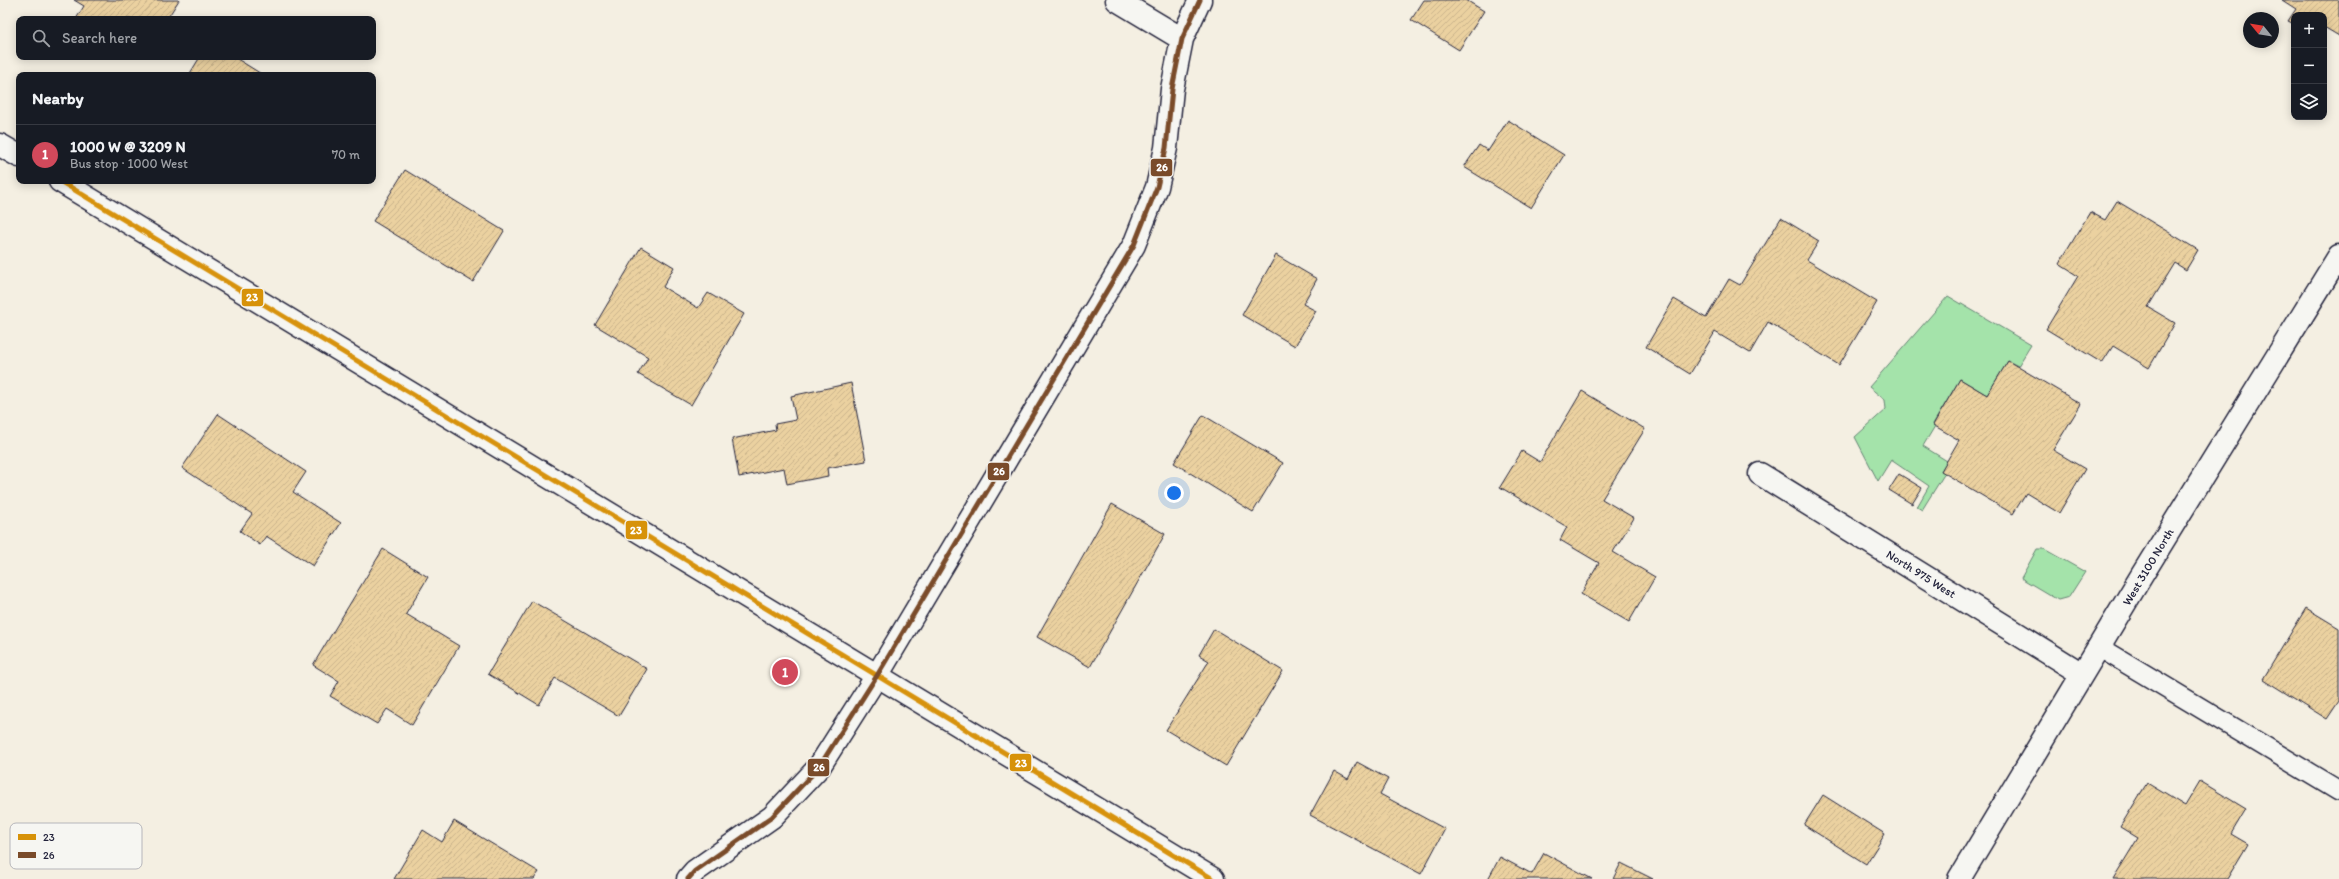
<!DOCTYPE html>
<html lang="en">
<head>
<meta charset="utf-8">
<style>
  :root { --surface:#171b24; --page:#242831; --text:#f1f3f6; --muted:#9ea1a6; --line:#363941; --accent:#d1495b }
  body { margin:0; font-family:Itim,sans-serif; background:var(--page); color:var(--text) }
  .controls { position:absolute; right:12px; top:12px; display:grid; overflow:hidden; border-radius:8px; box-shadow:0 2px 10px #0003 }
  .controls button { width:36px; height:36px; display:grid; place-items:center; padding:0; border:0; border-bottom:1px solid var(--line); background:var(--surface); color:var(--text); font:20px sans-serif }
  .compass { position:absolute; left:2243px; top:12px; width:36px; height:36px; border-radius:50%; background:var(--surface); box-shadow:0 2px 10px #0003; rotate:300deg }
  .you { position:absolute; left:1174px; top:493px; width:14px; height:14px; margin:-10px; border:3px solid #fff; border-radius:50%; background:#1a73e8; box-shadow:0 0 0 6px #1a73e833 }
  .badge { display:grid; place-items:center; width:26px; height:26px; border-radius:50%; background:var(--accent); color:#fff; font-size:13px; font-weight:700 }
  .pin { position:absolute; translate:-50% -50%; border:2px solid #fff; box-shadow:0 1px 4px #0006 }
  .list { margin:0; padding:0; list-style:none }
  h2 { display:flex; justify-content:space-between; align-items:center; height:52px; margin:0; padding:0 16px; font-size:17px }
  h2 small { font-size:13px; font-weight:400; color:var(--muted) }
  .list li { display:grid; grid-template-columns:26px 1fr auto; gap:12px; align-items:center; box-sizing:border-box; height:60px; padding:0 16px; border-top:1px solid var(--line) }
  .list b { display:block; font-size:15px; white-space:nowrap }
  .list p { margin:0; font-size:13px; white-space:nowrap; color:var(--muted) }
  .list em { font-size:13px; font-style:normal; color:var(--muted) }
  .icon { flex:none; width:22px; height:22px; fill:none; stroke:currentColor; stroke-width:2; stroke-linecap:round; stroke-linejoin:round }
  .map { position:relative; flex:none; width:2339px; height:879px; overflow:hidden }
  .search { position:absolute; background:var(--surface); box-shadow:0 2px 10px #0003; left:16px; top:16px; width:360px; height:44px; display:flex; align-items:center; gap:10px; box-sizing:border-box; padding:0 14px; border-radius:8px; color:var(--muted); font-size:15px }
  .panel { position:absolute; background:var(--surface); box-shadow:0 2px 10px #0003; left:16px; top:72px; width:360px; height:112px; border-radius:8px }
  .map>svg:first-child { display:block }
  .grass { fill:#a4e3aa; stroke:#638272 }
  .building { fill:url(#building-hatch); stroke:#22223b }
  .lines { fill:none; stroke-linecap:round; stroke-linejoin:round }
  .service-casing { stroke:#22223b; stroke-width:22 }
  .minor-casing { stroke:#22223b; stroke-width:25 }
  .tertiary-casing { stroke:#22223b; stroke-width:25 }
  .service { stroke:#f6f6f2; stroke-width:19 }
  .minor { stroke:#f6f6f2; stroke-width:22 }
  .tertiary { stroke:#f6f6f2; stroke-width:22 }
  .bus-1-casing { stroke:#f6f6f2; stroke-width:8 }
  .bus-2-casing { stroke:#f6f6f2; stroke-width:8 }
  .bus-1 { stroke:#d79209; stroke-width:5 }
  .bus-2 { stroke:#7a4b2a; stroke-width:5 }
  .labels { text-anchor:middle; stroke-width:3.5; stroke-linejoin:round; paint-order:stroke }
  .street-label { font-size:12px; fill:#22223b; stroke:#f6f6f2 }
  .key { fill:#f6f6f2; stroke:#b6b6bb; stroke-width:1 }
  .key-label { font-size:11px; fill:#22223b }
  .line-badge { stroke:#f6f6f2; stroke-width:1.5 }
  .badge-label { font-size:11px; text-anchor:middle; font-weight:bold; fill:#fff }
</style>
</head>
<body>
<div class="map">
<svg width="2339" height="879" viewBox="0 0 2339 879">
  <defs>
    <pattern id="building-hatch" width="6" height="6" patternUnits="userSpaceOnUse"><rect width="6" height="6" fill="#ebd1a0"/><path d="M-1 1l2-2M0 6l6-6M5 7l2-2" fill="none" stroke="#c9b38b"/></pattern>
  </defs>
  <rect width="100%" height="100%" fill="#f4efe2"/>
  <filter id="ink" filterUnits="userSpaceOnUse"><feTurbulence type="fractalNoise" baseFrequency=".025" numOctaves="2"/><feDisplacementMap in="SourceGraphic" scale="8" xChannelSelector="R" yChannelSelector="G"/><feConvolveMatrix kernelMatrix="1 2 1 2 8 2 1 2 1" color-interpolation-filters="sRGB"/></filter>
  <g filter="url(#ink)">
    <path class="grass" d="M1948 296 2031 345 2018 366 2008 361 1987 395 1960 379 1933 424 1935 426 1923 446 1947 461 1941 471 1945 473 1922 510 1917 507 1929 486 1891 460 1878 481 1855 437 1886 409 1885 400 1869 387Z
      M2037 549H2044L2085 572 2069 597 2058 600 2021 578Z"/>
    <path class="building" d="M74 0H179L167 19H76L84 6Z
      M1424 0H1466L1484 11 1459 50 1411 20Z
      M2282 0H2339V36L2324 27V15H2294V24L2288 21 2296 9Z
      M200 57H234L263 75H189Z
      M1508 120 1564 155 1531 208 1464 167 1479 145 1488 151Z
      M405 170 504 231 473 282 373 221Z
      M2117 201 2198 250 2186 270 2175 263 2148 307 2175 323 2149 368 2113 346 2102 363 2046 329 2078 276 2059 264 2090 212 2105 220Z
      M1781 218 1819 241 1807 260 1877 302 1839 365 1768 322 1750 353 1715 332 1690 374 1646 347 1674 299 1706 318 1729 279 1740 285Z
      M641 247 674 267 663 287 698 308 708 293 744 314 691 405 638 374 648 357 595 325Z
      M1276 255 1317 279 1303 304 1316 311 1295 346 1242 315Z
      M2008 361 2081 404 2053 450 2085 469 2059 513 2026 493 2013 514 1941 471 1959 440 1933 425 1960 379 1987 395Z
      M851 383 866 461 827 468 828 476 787 484 784 468 739 477 732 439 776 430 775 424 796 420 791 396Z
      M1582 391 1645 429 1602 499 1634 518 1613 552 1655 577 1629 622 1581 594 1599 563 1560 540 1567 527 1500 487 1522 451 1540 462Z
      M218 414 306 472 293 492 341 523 313 566 266 536 260 545 240 531 252 514 182 468Z
      M1203 415 1283 463 1253 512 1174 463Z
      M1899 474 1922 488 1912 504 1889 490Z
      M1112 504 1165 534 1090 667 1037 637Z
      M383 549 428 577 406 614 459 646 412 725 387 709 377 724 330 696 339 681 313 665Z
      M532 601 647 669 619 716 555 678 539 705 488 674Z
      M2306 608 2339 628V701L2327 719 2263 679Z
      M1214 629 1283 671 1226 766 1166 730 1209 661 1199 655Z
      M1357 762 1388 779 1380 794 1445 829 1421 874 1310 815 1334 771 1348 779Z
      M2200 781 2246 809 2231 834 2248 844 2227 879H2113L2138 838 2120 827 2147 783 2185 806Z
      M1823 795 1885 834 1866 864 1804 825Z
      M454 821 539 872 534 879H394L423 830 442 842Z
      M1544 853 1592 879H1488L1500 857 1532 874Z
      M1621 863 1653 879H1613Z"/>
    <g class="lines">
      <defs>
        <path id="service" d="M2099 647 2339 791"/>
        <path id="minor" d="M1117 0 1182 39
          M1760 474 2082 674
          M688 879 695 871 772 817 819 767 878 674 1134 245 1157 187 1166 148 1172 89 1182 39 1200 0
          M1959 879 2142 575 2339 256"/>
        <path id="tertiary" d="M0 145 19 156
          M60 181 1213 879"/>
      </defs>
      <use href="#service" class="service-casing"/>
      <use href="#minor" class="minor-casing"/>
      <use href="#tertiary" class="tertiary-casing"/>
      <use href="#service" class="service"/>
      <use href="#minor" class="minor"/>
      <use href="#tertiary" class="tertiary"/>
      <defs>
        <path id="bus-1" d="M60 181 1213 879"/>
        <path id="bus-2" d="M688 879 695 871 772 817 819 767 878 674 1134 245 1157 187 1166 148 1172 89 1182 39 1200 0"/>
      </defs>
      <use href="#bus-1" class="bus-1-casing"/>
      <use href="#bus-2" class="bus-2-casing"/>
      <use href="#bus-1" class="bus-1"/>
      <use href="#bus-2" class="bus-2"/>
    </g>
  </g>
  <g class="labels">
    <g class="street-label">
      <text transform="translate(2148 567) rotate(-59)" y="4">West 3100 North</text>
      <text transform="translate(1921 574) rotate(32)" y="4">North 975 West</text>
    </g>
  </g>
  <rect x="10" y="823" width="132" height="46" rx="6" class="key"/>
  <rect x="18" y="834" width="18" height="6" fill="#d79209"/>
  <rect x="18" y="852" width="18" height="6" fill="#7a4b2a"/>
  <g class="key-label">
    <text x="43" y="841">23</text>
    <text x="43" y="859">26</text>
  </g>
  <g class="line-badge">
    <rect x="1150" y="158" width="23" height="19" rx="4" fill="#7a4b2a"/>
    <rect x="241" y="288" width="23" height="19" rx="4" fill="#d79209"/>
    <rect x="987" y="462" width="23" height="19" rx="4" fill="#7a4b2a"/>
    <rect x="625" y="520" width="23" height="20" rx="4" fill="#d79209"/>
    <rect x="1009" y="753" width="23" height="19" rx="4" fill="#d79209"/>
    <rect x="807" y="758" width="23" height="19" rx="4" fill="#7a4b2a"/>
  </g>
  <g class="badge-label">
    <text x="1162" y="171">26</text>
    <text x="252" y="301">23</text>
    <text x="999" y="475">26</text>
    <text x="636" y="534">23</text>
    <text x="1021" y="767">23</text>
    <text x="819" y="771">26</text>
  </g>
</svg>
<div class="controls">
<button>+</button>
<button>−</button>
<button><svg class="icon" aria-label="layers" viewBox="0 0 24 24"><path d="M12 4l9 5-9 5-9-5zM3 14l9 5 9-5"/></svg></button>
</div>
<svg class="compass" viewBox="-18 -18 36 36"><path d="M0-13l5 13h-10z" fill="#e53935"/><path d="M0 13l5-13h-10z" fill="#9ea1a6"/></svg>
<div class="you"></div>
<div class="pin badge" style="left:785px;top:672px">1</div>
<div class="search"><svg class="icon" aria-label="search" viewBox="0 0 24 24"><circle cx="10" cy="10" r="6"/><path d="M15 15l6 6"/></svg>Search here</div>
<section class="panel">
<h2>Nearby<small></small></h2>
<ul class="list">
<li><span class="badge">1</span><div><b>1000 W @ 3209 N</b><p>Bus stop · 1000 West</p></div><em>70 m</em></li>
</ul>
</section>
</div>
</body>
</html>
